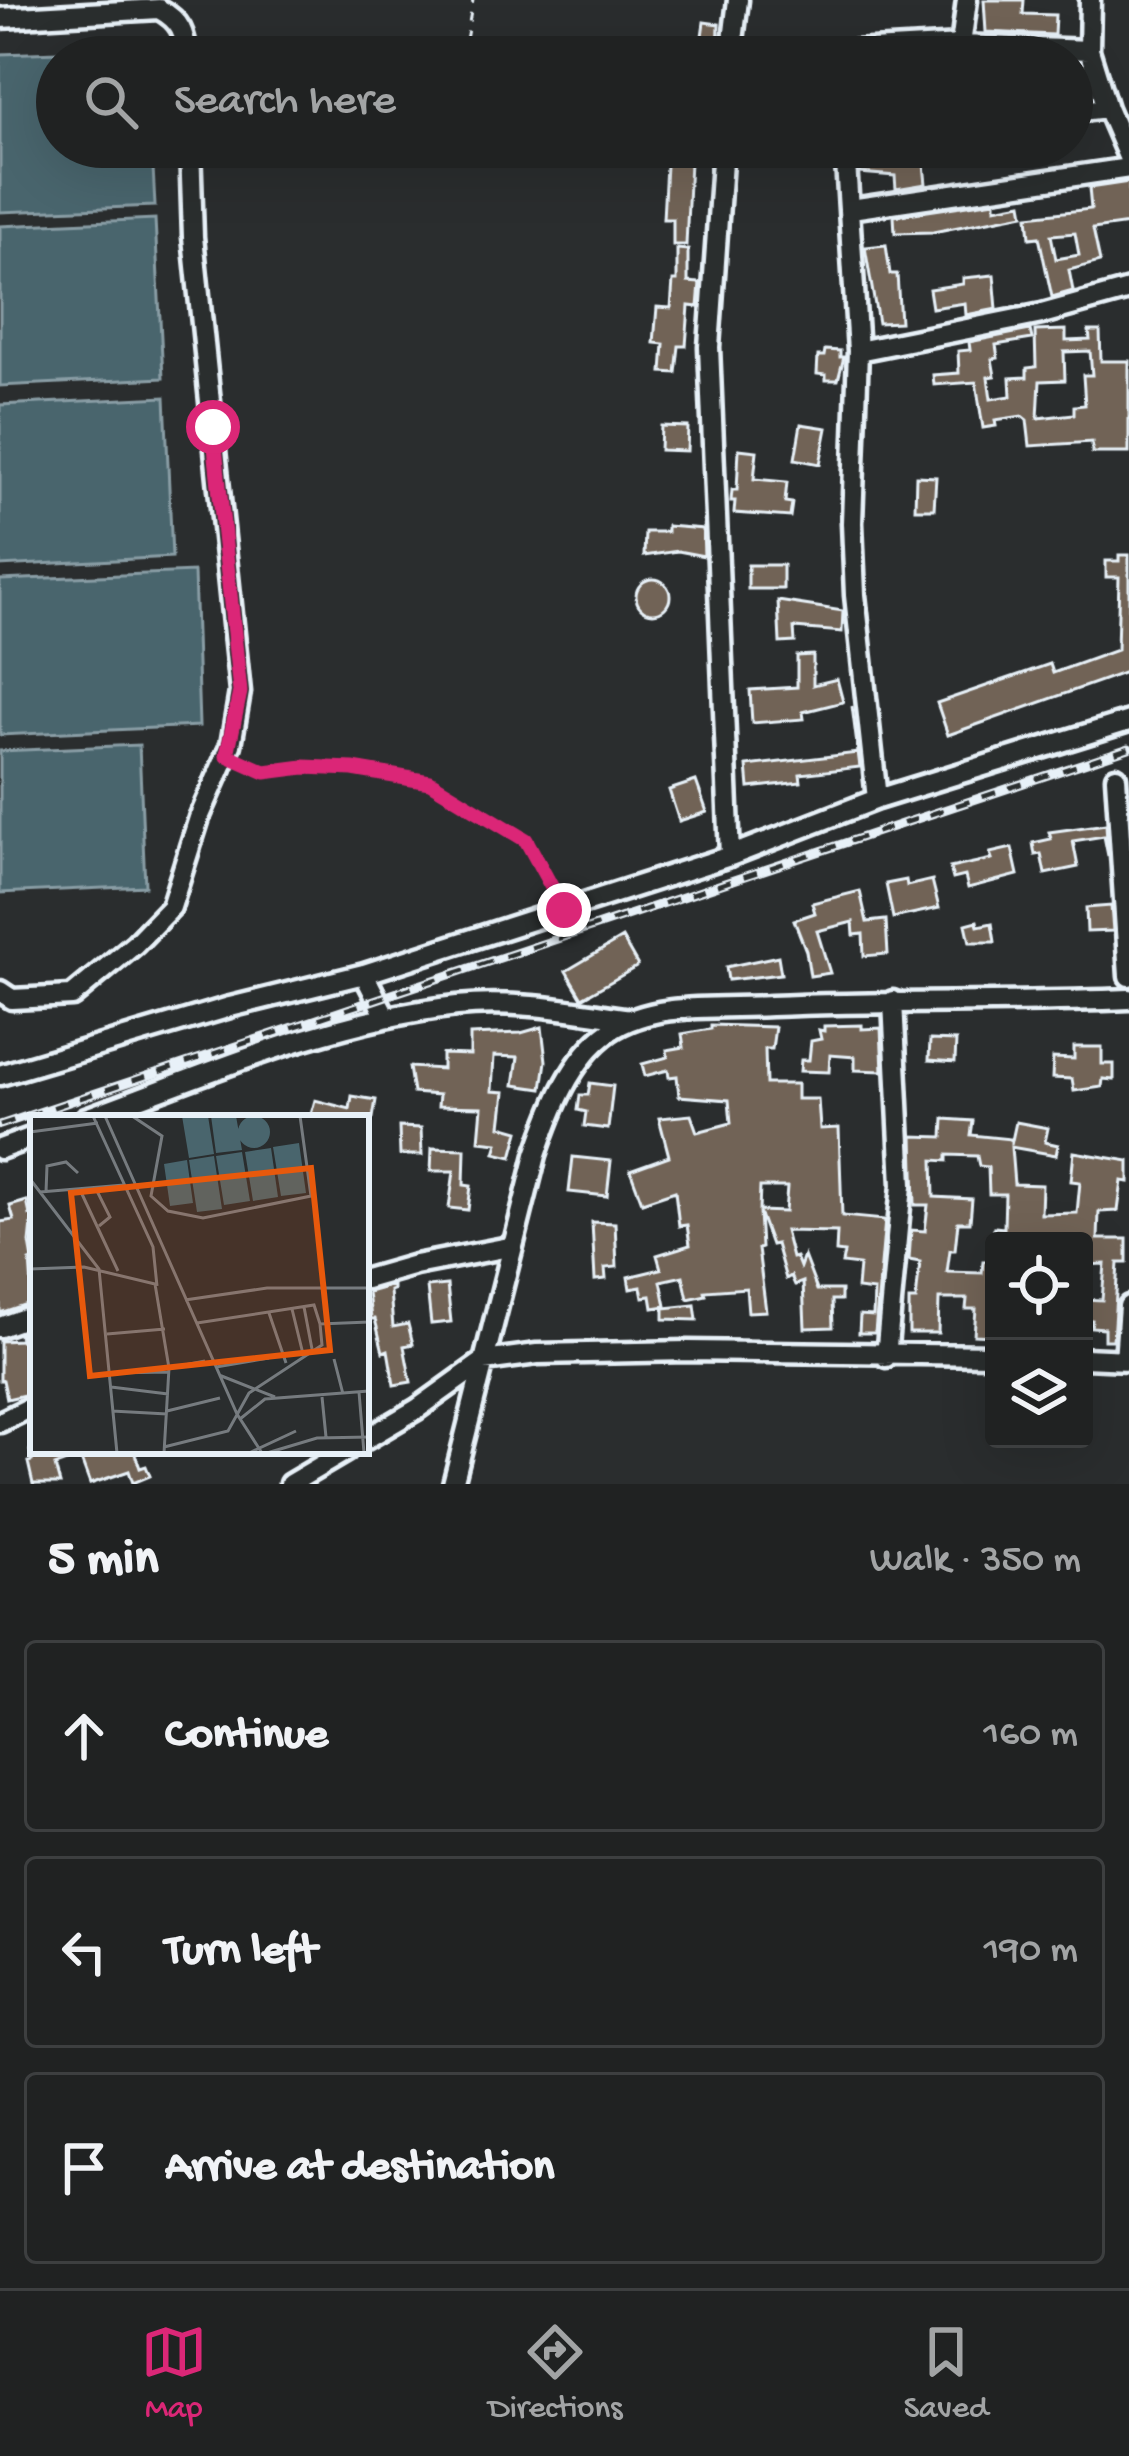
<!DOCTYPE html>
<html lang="en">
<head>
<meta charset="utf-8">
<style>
  :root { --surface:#202222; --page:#282a2a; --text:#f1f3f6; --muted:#a2a4a5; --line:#3d3f40; --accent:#db2777 }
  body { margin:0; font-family:"Gochi Hand",sans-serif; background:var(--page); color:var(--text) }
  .controls { position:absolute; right:36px; bottom:36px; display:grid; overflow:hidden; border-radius:12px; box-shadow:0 12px 48px #0002 }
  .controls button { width:108px; height:108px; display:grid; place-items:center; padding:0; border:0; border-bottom:3px solid var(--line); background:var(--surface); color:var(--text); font:60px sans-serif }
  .stop { position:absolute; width:36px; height:36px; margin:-27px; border:9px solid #db2777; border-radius:50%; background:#fff }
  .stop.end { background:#db2777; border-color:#fff; box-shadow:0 3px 12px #0008 }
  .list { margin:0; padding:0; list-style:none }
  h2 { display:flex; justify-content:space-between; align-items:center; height:156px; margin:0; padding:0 48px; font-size:51px }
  h2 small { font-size:39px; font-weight:400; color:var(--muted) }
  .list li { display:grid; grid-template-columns:78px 1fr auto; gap:36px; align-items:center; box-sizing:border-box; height:192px; margin:0 24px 24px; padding:0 24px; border:3px solid var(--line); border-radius:12px }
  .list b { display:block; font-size:45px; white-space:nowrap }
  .list em { font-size:39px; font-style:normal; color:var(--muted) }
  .icon { flex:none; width:66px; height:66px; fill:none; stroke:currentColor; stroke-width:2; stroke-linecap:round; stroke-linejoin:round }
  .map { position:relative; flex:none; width:1129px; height:1484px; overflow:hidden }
  .search { position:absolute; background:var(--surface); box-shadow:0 12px 48px #0002; left:36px; right:36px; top:36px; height:132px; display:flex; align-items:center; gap:30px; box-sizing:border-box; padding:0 42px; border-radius:66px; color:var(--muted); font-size:45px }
  .sheet { height:804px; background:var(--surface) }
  nav { display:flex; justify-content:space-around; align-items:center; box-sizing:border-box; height:168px; border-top:3px solid var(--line); background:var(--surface); font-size:33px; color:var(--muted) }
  nav a { display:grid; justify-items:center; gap:6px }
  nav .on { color:var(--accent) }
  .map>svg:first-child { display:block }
  .water { fill:#49656d; stroke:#899da5; stroke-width:3 }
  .building { fill:#716457; stroke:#e8f1f8; stroke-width:3; fill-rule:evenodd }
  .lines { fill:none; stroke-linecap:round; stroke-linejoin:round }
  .minor-casing { stroke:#e8f1f8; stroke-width:27 }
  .path { stroke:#e8f1f8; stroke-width:3; stroke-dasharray:9 9; stroke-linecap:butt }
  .minor { stroke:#2a2d2e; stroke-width:18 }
  .rail-casing { stroke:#e8f1f8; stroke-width:9 }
  .rail { stroke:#2a2d2e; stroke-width:4.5; stroke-dasharray:14; stroke-linecap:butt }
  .route { stroke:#db2777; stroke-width:15 }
  .inset-road { fill:none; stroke:#767b7f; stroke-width:3 }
  .view { fill:#e8590c; fill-opacity:0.15; stroke:#e8590c; stroke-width:6 }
  .inset-edge { fill:none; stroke:#e8f1f8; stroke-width:6 }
</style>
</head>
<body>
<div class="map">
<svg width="1129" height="1484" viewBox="0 0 1129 1484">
  <rect width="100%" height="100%" fill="#2a2d2e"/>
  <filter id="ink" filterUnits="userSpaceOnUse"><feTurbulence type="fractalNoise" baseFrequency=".00833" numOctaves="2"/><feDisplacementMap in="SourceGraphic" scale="24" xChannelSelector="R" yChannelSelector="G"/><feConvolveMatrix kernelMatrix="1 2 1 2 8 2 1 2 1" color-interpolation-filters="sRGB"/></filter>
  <g filter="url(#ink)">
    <path class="water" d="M149 49V57H57V147H152L155 206 0 212V54Z
      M155 219 163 378 0 386V226Z
      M165 397 172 557 0 566V405Z
      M194 572 199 726 0 735V580Z
      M139 745 145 886 0 893V751Z"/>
    <path class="building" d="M984 0H1024L1023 14 1055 15 1054 35 986 32Z
      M704 22 719 24 718 57H699Z
      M667 147H685L684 161H690L686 245H673V219H663Z
      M859 147H894L892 166 924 164 926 184 896 189 895 176 860 173Z
      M1129 182V224L1093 229 1100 262 1069 270 1073 291 1052 297 1039 237 1030 238 1028 216 1091 209 1089 188ZM1075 233 1079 255 1056 259 1051 235Z
      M995 201V208L1022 203 1024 214 933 232 895 233 894 216Z
      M886 245 890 274H897L900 322 878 323 865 247Z
      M677 249 688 250V282L700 283 698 307 689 306 686 346H679L676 373 662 372 664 344 654 343 657 307 671 308 673 281H677Z
      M994 275 997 309 966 315 965 303 932 308 929 289 963 284V278Z
      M1030 330 1032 339 996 345 998 358 992 359 995 376 988 377 991 399 1011 396 1010 378 1027 377V368L1036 367 1035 331 1066 330V341L1090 340 1089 331H1100L1101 361H1129V453H1092V442L1030 446 1027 420 1022 416 995 420 996 426 983 428 976 382 934 385 933 375 959 373 958 351 970 350 969 342ZM1090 351 1092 375H1083L1085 405 1074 406V414L1038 418 1040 381 1065 380 1064 352Z
      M825 350 840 351V357H844L838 380H826V375L817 374 818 356H824Z
      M801 424 827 428 820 464 795 459Z
      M661 426 688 427 687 451 660 450Z
      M739 449 757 451 754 479 787 482 785 502 792 503 790 517 734 513 735 501H731L732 490H737Z
      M916 476 936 477 934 509H915Z
      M667 526 703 529 704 556 678 551 644 556 645 532H667Z
      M1119 555H1129V671L948 735 937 703 1050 664 1053 673 1117 650 1119 577H1106V561H1119Z
      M748 565H783V589H748Z
      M636 596a17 17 0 1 1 34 0a17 17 0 1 1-34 0Z
      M778 601 843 611 842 632 794 628 795 642 780 643Z
      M813 655V685L837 679 843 702 803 712 804 719 752 723 750 690 797 687V656Z
      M852 706 860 767 800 774 801 782 749 788 747 766 858 753Z
      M696 781 707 812 679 821 669 790Z
      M1106 824 1108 856 1104 836 1073 841 1078 867 1045 874 1041 854 1035 855 1033 843 1051 839 1049 832Z
      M1012 848 1018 875 968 888 965 876 953 879 950 868 992 859 990 853Z
      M906 880 907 886 932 880 939 908 893 918 886 884Z
      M860 891 867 922 886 920 888 954 864 956 863 934 854 935 853 922 817 931 830 973 810 976 806 951 794 920 815 913 812 903Z
      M1111 906 1113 931 1087 932 1086 908Z
      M977 921 978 926 992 923 995 942H970L966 924Z
      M622 938 638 966 582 998 566 971Z
      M778 956 781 974 728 980 726 967Z
      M711 1025 775 1027 772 1049H765L766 1084H797V1099H818L820 1129 839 1128 842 1216 885 1220 875 1333H859L860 1315 873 1316 874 1291 857 1289 859 1265 842 1263 844 1253 836 1252 837 1232 785 1231 792 1258 796 1257 800 1267 804 1256 817 1290H841V1300H832L833 1327 805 1328 803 1282 795 1285 791 1276 786 1279 776 1244 771 1245 759 1212 761 1248 758 1249 766 1311 748 1312 746 1288 705 1291 706 1295 688 1299 683 1276 661 1281 666 1306 653 1308 651 1296 643 1297 641 1287 630 1289 628 1277 661 1269 657 1255 690 1245 687 1225 679 1226 675 1191 642 1202 630 1170 669 1156 659 1118 691 1115 697 1132 731 1123 729 1100 679 1096 677 1076 669 1077 668 1070 645 1076 642 1064 668 1057 667 1050 684 1047 682 1034 711 1029ZM760 1187H787L785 1212 759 1211Z
      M862 1025V1029L881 1028 883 1071 855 1070V1057L830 1055 829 1072 800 1071 801 1060H809L811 1041 821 1039 819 1030 824 1031V1026Z
      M542 1027 546 1061 542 1089 514 1085 518 1057 494 1056 492 1091 505 1092 501 1126 519 1131 512 1157 495 1153 498 1143 479 1141 482 1107 438 1106 439 1095 413 1093 409 1067 442 1069V1054L470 1055V1035L521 1033Z
      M930 1040 956 1041 955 1062 929 1060Z
      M1074 1047H1102V1064H1114V1080L1103 1079 1102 1087 1074 1091 1072 1079 1052 1078 1053 1058 1074 1059Z
      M590 1083 613 1086 608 1129 584 1126 586 1112 578 1110 580 1095H588Z
      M352 1096 376 1100 373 1118H310L315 1100 350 1109Z
      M944 1119 973 1121 971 1135 1011 1139V1145L1016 1122 1048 1128 1045 1142 1058 1145 1056 1155 1011 1147 1014 1184 1042 1185 1041 1214 1077 1213 1080 1182 1071 1181 1074 1152 1129 1161V1182L1122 1181 1118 1211 1099 1212 1098 1239H1127V1263H1118L1113 1340H1104V1328L1091 1327 1092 1320 1084 1319V1299L1102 1300 1105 1264 1084 1265V1241H994V1227L1004 1228 1005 1194H989L988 1167 979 1166 977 1156 947 1155V1161L933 1160 934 1197 972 1199 970 1222H958L955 1250H950L947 1272 982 1273 983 1261H994V1336L974 1335 976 1309H966L967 1299H939L938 1333H909V1300H916L920 1262 909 1260 911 1230 925 1231 928 1205H915L913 1136 943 1137Z
      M399 1127 421 1128 422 1155H400Z
      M432 1148 465 1149 464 1185 471 1186 468 1210 449 1208 454 1171H431Z
      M573 1157 611 1161 607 1196 569 1192Z
      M27 1201 30 1215 33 1214 30 1243 33 1260 30 1261 33 1302 0 1313V1222L14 1220 10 1206Z
      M592 1222 615 1223 617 1267 605 1268 606 1279 595 1280Z
      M393 1285V1290L390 1291 393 1327 408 1324 413 1344 404 1346 411 1382 394 1385 388 1350 383 1352 375 1319H371L368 1292Z
      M447 1285 451 1322 431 1324 427 1287Z
      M695 1305 697 1320 664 1319V1308Z
      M33 1329V1393L7 1399 3 1380H0V1341L20 1340 19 1335Z
      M30 1451H134L140 1468 146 1466 150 1476 133 1483 129 1471 90 1484 80 1457 55 1466 60 1484H33L28 1462 32 1461Z"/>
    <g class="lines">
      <defs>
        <path id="minor" d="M0 18 159 9C181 21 185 33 187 57
          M961 45 1089 50 1107 108 1129 159
          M1089 50 1090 0
          M731 57 738 0
          M843 57 854 51 961 45 967 0
          M1072 112 1107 108
          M723 147 709 347 730 856
          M845 147 858 351 852 523 855 595 877 799
          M851 209 1129 168
          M858 351 1042 314 1129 290
          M1116 777 1129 976
          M364 974 386 1017
          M0 991 12 999 72 996 135 944 171 907 199 818 231 745 240 692 193 237 190 147
          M0 1075 230 1007 364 974 730 856 877 799 1129 721
          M86 1118C207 1074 328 1020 457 1006 516 1000 574 1011 632 1019
          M0 1149 33 1137
          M366 1279 415 1265 509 1247
          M0 1327 33 1315
          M886 1357 902 1185 893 1001
          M1084 1358 1129 1360
          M1125 1360 1129 1306
          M0 1422 33 1406
          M366 1439 417 1409 484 1361 537 1354 688 1351 994 1355
          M290 1484 346 1451
          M453 1484 536 1155C551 1111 570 1059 610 1031 654 1001 721 1009 771 1006 891 1001 1010 1004 1129 999"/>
      </defs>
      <use href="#minor" class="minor-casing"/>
      <path class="path" d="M463 57 473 0
        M243 764 265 772 304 767 353 769 430 782 526 840 558 897"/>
      <use href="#minor" class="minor"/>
      <defs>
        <path id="rail" d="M0 1125 1129 748"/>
      </defs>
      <use href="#rail" class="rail-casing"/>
      <use href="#rail" class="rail"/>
    </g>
  </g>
  <g class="lines" filter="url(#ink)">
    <path class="route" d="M213 427 240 692 227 755 265 772 304 767 353 769 430 782 526 840 564 910"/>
  </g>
  <g transform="translate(30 1115)">
    <rect width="339" height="339" fill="#2a2d2e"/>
    <path d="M208 17a16 16 0 1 1 32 0a16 16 0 1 1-32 0ZM152 1H178L184 39 159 43ZM181 1H206L212 35 186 38ZM269 28 276 78 251 81 243 32ZM241 33 248 82 223 86 215 37ZM212 37 220 86 194 90 186 41ZM184 41 192 94 167 97 159 45ZM157 45 163 88 140 91 134 49Z" fill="#49656d"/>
    <path class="inset-road" d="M63 1 123 132 127 171M75 1 207 299 232 338M102 1 132 21 121 81 138 96 173 103 281 81 270 1M0 17 68 8M0 64 69 154 87 338M65 72 80 102 69 111M10 77 94 70M16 77 17 51 36 47 48 58M51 77 88 156M0 154 54 152 125 169 139 253 134 338M155 185 237 173H339M274 192 282 234M262 194 273 239M239 198 256 248M167 208 284 190 290 209 339 207M77 219 135 214M304 244 313 279M186 252 239 243M139 253 175 246M81 258 139 257M189 260 245 282M81 272 138 279M329 277 334 338M292 282 296 322M82 296 137 299M137 296 190 283M210 304 235 284 339 276M134 332 198 316 219 278 292 230 290 209M219 338 266 316M237 338 287 323 339 322"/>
    <path class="view" d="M281 53 300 235 60 261 41 78Z"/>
    <rect width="339" height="339" class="inset-edge"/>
  </g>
</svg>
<div class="controls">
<button><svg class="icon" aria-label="locate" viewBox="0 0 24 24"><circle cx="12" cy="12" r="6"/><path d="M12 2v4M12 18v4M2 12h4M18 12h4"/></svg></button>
<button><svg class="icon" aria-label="layers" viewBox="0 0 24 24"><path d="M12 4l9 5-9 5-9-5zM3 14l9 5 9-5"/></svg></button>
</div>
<div class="stop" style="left:213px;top:427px"></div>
<div class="stop end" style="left:564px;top:910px"></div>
<div class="search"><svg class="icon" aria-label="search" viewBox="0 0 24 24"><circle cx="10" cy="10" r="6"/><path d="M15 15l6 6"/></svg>Search here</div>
</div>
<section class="sheet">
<h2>5 min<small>Walk · 350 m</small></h2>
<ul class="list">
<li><svg class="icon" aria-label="ahead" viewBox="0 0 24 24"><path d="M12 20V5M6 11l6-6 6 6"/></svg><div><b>Continue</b></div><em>160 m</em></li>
<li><svg class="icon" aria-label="left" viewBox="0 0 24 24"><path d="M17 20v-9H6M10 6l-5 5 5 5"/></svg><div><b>Turn left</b></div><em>190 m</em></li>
<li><svg class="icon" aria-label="arrive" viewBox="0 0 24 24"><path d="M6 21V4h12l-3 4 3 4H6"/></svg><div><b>Arrive at destination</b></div></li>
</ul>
</section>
<nav>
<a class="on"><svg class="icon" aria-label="map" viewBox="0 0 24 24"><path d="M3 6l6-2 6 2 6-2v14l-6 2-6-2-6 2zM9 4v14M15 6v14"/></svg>Map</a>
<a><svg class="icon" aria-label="directions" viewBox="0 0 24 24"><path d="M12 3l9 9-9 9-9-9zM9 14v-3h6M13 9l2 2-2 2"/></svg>Directions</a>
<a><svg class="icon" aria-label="saved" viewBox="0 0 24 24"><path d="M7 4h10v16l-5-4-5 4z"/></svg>Saved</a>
</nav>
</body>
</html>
